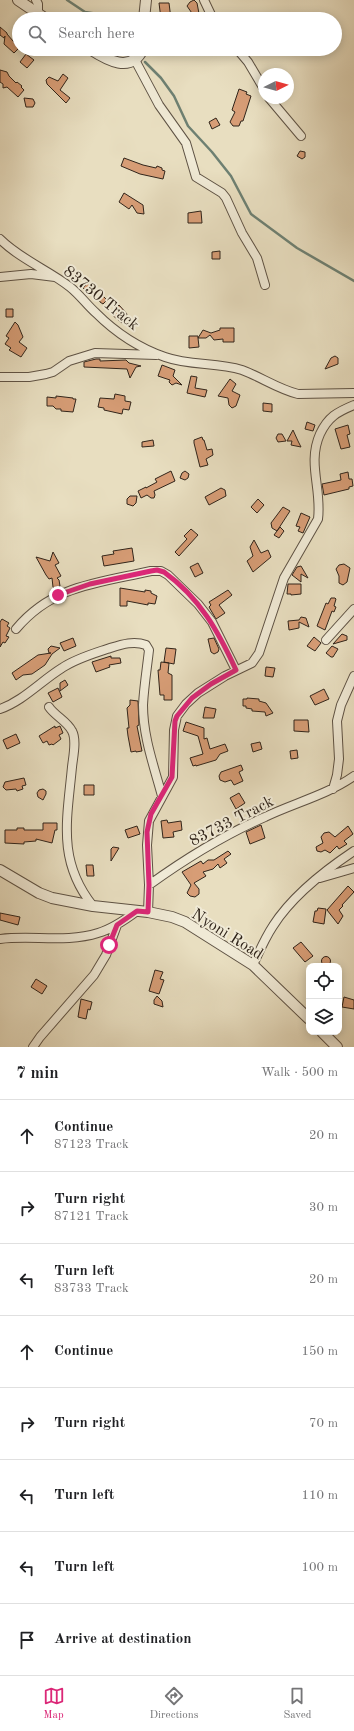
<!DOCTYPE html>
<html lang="en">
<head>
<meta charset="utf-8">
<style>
  :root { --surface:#fff; --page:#f6f6f6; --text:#202124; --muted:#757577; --line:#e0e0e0; --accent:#db2777 }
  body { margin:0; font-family:"Old Standard TT",serif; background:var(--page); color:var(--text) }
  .controls { position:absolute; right:12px; bottom:12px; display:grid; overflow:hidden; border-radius:8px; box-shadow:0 2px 10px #0003 }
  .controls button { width:36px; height:36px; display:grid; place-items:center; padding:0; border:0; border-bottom:1px solid var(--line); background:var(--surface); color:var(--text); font:20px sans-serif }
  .compass { position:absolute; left:258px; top:68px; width:36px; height:36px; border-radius:50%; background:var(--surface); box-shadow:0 2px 10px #0003; rotate:85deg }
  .stop { position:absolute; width:12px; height:12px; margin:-9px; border:3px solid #db2777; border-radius:50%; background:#fff }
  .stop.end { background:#db2777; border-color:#fff; box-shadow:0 1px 4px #0008 }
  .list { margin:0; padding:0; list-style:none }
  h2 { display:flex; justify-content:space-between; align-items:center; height:52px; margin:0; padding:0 16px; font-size:17px }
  h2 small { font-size:13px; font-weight:400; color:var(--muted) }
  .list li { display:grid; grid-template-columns:26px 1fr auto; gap:12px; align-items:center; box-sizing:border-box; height:72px; padding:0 16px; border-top:1px solid var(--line) }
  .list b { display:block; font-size:15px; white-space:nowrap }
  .list p { margin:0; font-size:13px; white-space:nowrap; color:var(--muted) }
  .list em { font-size:13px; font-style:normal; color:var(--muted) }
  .icon { flex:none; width:22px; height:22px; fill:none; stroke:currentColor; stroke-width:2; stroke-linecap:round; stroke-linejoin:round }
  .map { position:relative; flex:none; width:354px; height:1047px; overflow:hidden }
  .search { position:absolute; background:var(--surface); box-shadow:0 2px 10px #0003; left:12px; right:12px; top:12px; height:44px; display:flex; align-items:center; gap:10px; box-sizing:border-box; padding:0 14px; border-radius:22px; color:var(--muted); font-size:15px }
  .sheet { height:628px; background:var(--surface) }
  nav { display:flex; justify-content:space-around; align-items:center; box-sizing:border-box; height:56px; border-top:1px solid var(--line); background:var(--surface); font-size:11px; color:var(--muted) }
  nav a { display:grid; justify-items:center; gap:2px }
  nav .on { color:var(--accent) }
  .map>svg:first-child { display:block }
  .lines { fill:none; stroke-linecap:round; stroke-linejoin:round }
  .stream { stroke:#6e8072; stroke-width:2.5 }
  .building { fill:#d79d76; stroke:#30241a }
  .minor-casing { stroke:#5e5244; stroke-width:10 }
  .tertiary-casing { stroke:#5e5244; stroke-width:12 }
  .minor { stroke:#f0ead6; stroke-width:8 }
  .tertiary { stroke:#f0ead6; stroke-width:10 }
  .route { stroke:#db2777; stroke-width:5 }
  .labels { text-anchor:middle; stroke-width:4; stroke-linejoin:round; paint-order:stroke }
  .street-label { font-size:16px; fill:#30241a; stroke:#f0ead6 }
</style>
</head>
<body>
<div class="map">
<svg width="354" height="1047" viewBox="0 0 354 1047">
  <rect width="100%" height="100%" fill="#e8dec0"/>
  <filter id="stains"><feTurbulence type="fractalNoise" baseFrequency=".005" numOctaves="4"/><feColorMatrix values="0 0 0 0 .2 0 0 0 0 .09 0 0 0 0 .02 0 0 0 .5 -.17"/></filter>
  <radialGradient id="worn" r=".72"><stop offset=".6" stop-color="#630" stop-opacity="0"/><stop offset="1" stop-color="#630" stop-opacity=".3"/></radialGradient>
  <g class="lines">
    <path class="stream" d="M67 0 85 12 98 14 107 19
      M145 62 161 78 174 96 188 126 212 152 231 176 251 214 297 248 354 281"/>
  </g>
  <path class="building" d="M194 0 197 3 200 19H196L187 6 190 2Z
    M159 3H169L171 19H161Z
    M0 27 7 33V34L19 48 14 53 4 44 5 36 4 38 0 35Z
    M26 54 34 60 27 68 20 62Z
    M0 70 7 72 9 76 16 83 17 82 22 86 21 87 24 90 18 97 7 87 3 88V84L0 82Z
    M63 74 68 78 60 90 70 98 66 103 47 84 46 80 49 77 58 81Z
    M239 89 247 92 246 94 251 96 243 121H241L239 126H233L230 122 235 112 232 110Z
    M24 98 33 99 35 103 33 107H26Z
    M216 118 220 125 212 129 209 122Z
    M300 151 305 152V157L302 159 297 156Z
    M124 158 143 165 156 168 157 166 162 168V170L165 171 163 179 140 174 121 166Z
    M124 193 143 205 144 214 137 213 132 205 129 209 119 202Z
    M201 211 202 223H188V213Z
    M220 251V259H212V252Z
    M89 281 97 288 91 294 83 288Z
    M103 296 107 300 103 304 100 302 98 297Z
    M119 305 127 314 122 323 111 314Z
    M6 309H13V317H6Z
    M15 322 18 325 23 337 19 342 27 348 21 357 9 350 11 348 5 344 9 338 6 336Z
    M220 328H234V342H223V339L214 340 210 335 206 338H198L199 347 189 348V336H198V338L203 330 211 333 220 330Z
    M335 356 338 358V364L325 369 331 358Z
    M96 359H100V361L126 360 129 363 141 366 136 367 130 378 127 369 84 367V362Z
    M162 365 175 370 173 376 182 385 176 383 172 385 169 382 170 380 158 376Z
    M191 376 197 377 195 388 207 390 205 397 187 393Z
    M230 379 236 384 232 391 240 395 236 406 232 408 229 405 228 398 218 396Z
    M115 394 125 396V401L131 402 129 410 123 409 122 414 104 410V408L98 407 100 398 114 399Z
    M56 396 73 398V399H76L73 412 61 411V409H56L53 406H47V397L56 398Z
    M263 403 272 404V412L263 411Z
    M307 422 315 425 313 431 305 429Z
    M348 425 350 434 347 435 350 447 341 449 335 429Z
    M293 430 298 441 301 447 291 445 292 441H287Z
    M278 434H282L286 441 278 442 276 438Z
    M202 437 203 440H204L207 450 212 449 213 455 206 459 208 465 200 467 194 443V440Z
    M153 440 154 446 142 447V442Z
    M171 471 175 481 154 491 155 495 154 498H151L147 495 141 498 138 491 146 487V488L157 482 155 479Z
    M185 471 189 474 188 478 185 480 180 478 182 473Z
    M348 472 349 479H352L353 486 349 487V489L324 495 322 484 341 480 340 474Z
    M221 488 225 490 226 496 209 505 205 497Z
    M130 496H137L136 503 133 506 127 504V499Z
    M258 499 264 505 257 513 251 507Z
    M283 507 290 511 277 531 272 528 271 523Z
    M301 513 310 517 303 533 298 531 300 527 296 526Z
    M280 527 284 531 279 538 274 535Z
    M191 529 198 535 179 556 175 552 187 539 184 536Z
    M254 540 261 553 268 550 271 557 253 572 247 561 253 556 250 547Z
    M132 548 134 561 104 566 102 556 114 554 113 551Z
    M53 552 59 563 55 565 61 576 57 578 59 580 60 586 55 589 53 587 52 578 49 579 46 575 36 557 50 561Z
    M198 563 203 573 195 577 190 567Z
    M344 564 350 568 347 582 343 585 339 583V576L336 569 339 565Z
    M301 566 308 578 301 574V582L292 575 297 567Z
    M288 584H301V594L291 595V594H287Z
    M120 588 145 592V590L151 591V593L157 596 155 604 148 603V605L127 601V606H120Z
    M228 590 232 595 219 605 225 613 216 619 209 607 211 605 209 602Z
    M331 598H335L336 599 334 606 336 607 334 612 332 611 325 630 317 626 326 603 328 604Z
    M301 617 306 618 309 627 299 622V628L289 630 288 621 299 620Z
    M2 619 9 623 7 626 10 628 6 636 9 637 5 643 3 642 0 647V622Z
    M342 634 347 636V640L333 644Z
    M314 637 321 643 315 651 307 646Z
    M73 638 76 646 64 651 60 643Z
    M214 638 219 649 218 652 214 654 211 652 208 639Z
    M51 646 60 648 52 654 45 665 32 674 23 675 16 680 12 673 38 655 51 653H49L48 649Z
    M332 646 338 649 333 657H331L326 653Z
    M166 648 176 649 174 664 164 662Z
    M111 656V658H120L121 663 109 665 110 667 96 672 92 662Z
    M161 662 169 663 168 673 172 675V700H164V695H160L158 670H160Z
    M266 667 275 668 273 677 265 676Z
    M65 680 68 685 60 691V683Z
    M58 688 62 697 53 702 48 693Z
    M324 689 329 699 315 705 310 696Z
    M247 698 259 699V701L266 703 273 713 266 716 265 712 252 711V709L246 708V706H243V699H247Z
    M130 700 138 701 139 725 137 726 142 751 136 752V751L131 752 128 736 127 728H129L127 708 130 705Z
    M205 707 216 709 214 718H203Z
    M294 720H308L309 732 294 731Z
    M186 722 204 728V739L207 738 210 749 225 744 228 751 220 754 216 760 196 766V765L193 766 190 758 203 754 198 736 183 731Z
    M55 726V728L60 726 63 733 59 735 61 739 53 745 52 744 49 745 47 741 43 743 39 736Z
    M16 734 20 743 7 749 3 740Z
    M260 742 262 749 253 752 251 744Z
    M297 750 298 758 291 759 290 751Z
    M241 765 243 770 239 772 243 781 234 785 231 780 225 782 220 780 219 776 221 772Z
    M24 778 26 785 22 786 23 789 17 791 16 789 6 790 3 787 5 782Z
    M84 785H94V795H84Z
    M43 789 46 791V794L43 800 38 797 37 793 39 790Z
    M239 793 245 803 236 809 230 798Z
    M167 820 168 823 181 821 182 830 173 832 174 837 163 838 161 821Z
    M43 823H57V830H55L52 843 36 839V841L24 842V844L5 843V830H17V828H24V830H43Z
    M261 825 265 838 250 844 246 832Z
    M137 826 140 834 128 838 125 830Z
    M348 826 353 834 344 841 347 844 339 849 337 846 330 853 325 850 321 852 317 851 316 847 323 843 321 837 324 833 329 832 335 837Z
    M113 847 119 848 111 861V849Z
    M228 851 231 854 224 859 227 863 220 868 218 864 213 869 203 872 206 876 194 883 199 889V894L195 897 190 896 187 893 191 885 182 872 201 861 203 864 208 860H214Z
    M86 865H93L94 876H87Z
    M348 886 354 892 342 905 343 906 339 910 343 916 338 924 327 910Z
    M318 908 326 909 324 924 313 922 315 911H317Z
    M0 913 20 917 18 925 0 920Z
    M301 942 313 956 305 962 293 948Z
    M321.5 961a4.5 4.5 0 1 1 9 0a4.5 4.5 0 1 1-9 0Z
    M155 970 163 972 160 979 164 980 159 994 149 991Z
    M36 979 47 986 42 994 31 987Z
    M157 996 162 1001 163 1007 154 1004V1000Z
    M344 997 354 1000V1009L342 1007Z
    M81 999 92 1002 90 1010 88 1009 86 1019 78 1017Z"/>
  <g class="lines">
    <defs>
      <path id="minor" d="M36 0 38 4V14
        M204 0 213 19
        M237 49 248 62 264 89
        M135 60 159 105 186 143 196 177 222 193 226 198 242 233 257 258 265 285
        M269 98 301 136
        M0 239C20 259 48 270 70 287 80 295 87 305 96 313 115 332 139 348 165 357 190 366 217 362 242 370 261 377 278 389 298 394L354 393
        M0 277 31 274 55 277
        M0 377H29L46 374 53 372 69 361 95 353 156 355
        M16 629C53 585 98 583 151 571H161L168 575 198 604 212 622 236 670
        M326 640 354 609
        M49 707C55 716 67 721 72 731 77 740 73 757 72 767 67 820 57 861 93 906
        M0 709C23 701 41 681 62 668 75 659 92 654 107 649 120 645 133 640 146 645L149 650C147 668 144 686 143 705 143 737 154 766 162 796
        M333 789 337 775 339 759 337 721 341 705 354 676
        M320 878 354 868
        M149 885 147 845 149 821 173 777 174 730 177 716 186 704 198 693 225 676 252 663 259 653 284 578 318 519C322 489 307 463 320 434 328 417 337 412 354 405
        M148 912 149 885C185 859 224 835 265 817 294 803 327 795 354 776
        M0 939C32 935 67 943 98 933 112 929 125 920 137 911
        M253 965C259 952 265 938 273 926 292 896 324 871 354 851
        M33 1047 40 1037 94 975 106 955 117 925"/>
      <path id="tertiary" d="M18 0 46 19
        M144 19 146 0
        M90 49C107 60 131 74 143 49
        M0 870 39 893 52 898 93 906 148 912 172 917 185 922 253 965 309 1019
        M322 1032 337 1047"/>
    </defs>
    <use href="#minor" class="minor-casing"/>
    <use href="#tertiary" class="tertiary-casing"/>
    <use href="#minor" class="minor"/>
    <use href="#tertiary" class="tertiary"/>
  </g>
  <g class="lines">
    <path class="route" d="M58 595 90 584 151 571 157 570 164 572C200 598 218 631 236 670L211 684 192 698 177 716 175 721 172 777 151 814 147 832 149 885 148 912 137 911 117 925 109 945"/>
  </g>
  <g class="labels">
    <g class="street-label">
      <text transform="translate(102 297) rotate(39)" y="6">83730 Track</text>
      <text transform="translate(231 820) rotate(-27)" y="6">83733 Track</text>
      <text transform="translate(228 933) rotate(32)" y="6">Nyoni Road</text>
    </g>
  </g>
  <rect width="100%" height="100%" filter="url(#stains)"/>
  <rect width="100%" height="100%" fill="url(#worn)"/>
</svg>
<div class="controls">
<button><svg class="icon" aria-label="locate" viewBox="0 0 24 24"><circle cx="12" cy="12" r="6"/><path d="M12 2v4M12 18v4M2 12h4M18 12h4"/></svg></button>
<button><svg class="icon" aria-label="layers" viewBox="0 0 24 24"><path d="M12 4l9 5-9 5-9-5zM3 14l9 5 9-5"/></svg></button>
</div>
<svg class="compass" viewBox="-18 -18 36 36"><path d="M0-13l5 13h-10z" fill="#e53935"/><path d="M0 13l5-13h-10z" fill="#757577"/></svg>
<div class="stop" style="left:109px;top:945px"></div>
<div class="stop end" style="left:58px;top:595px"></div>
<div class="search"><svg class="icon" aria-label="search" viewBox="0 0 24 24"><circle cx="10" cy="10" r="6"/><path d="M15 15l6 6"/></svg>Search here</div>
</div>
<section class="sheet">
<h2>7 min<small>Walk · 500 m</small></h2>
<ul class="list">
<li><svg class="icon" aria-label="ahead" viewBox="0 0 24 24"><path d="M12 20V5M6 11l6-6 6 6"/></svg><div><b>Continue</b><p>87123 Track</p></div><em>20 m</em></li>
<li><svg class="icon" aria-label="right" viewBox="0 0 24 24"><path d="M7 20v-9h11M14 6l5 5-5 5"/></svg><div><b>Turn right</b><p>87121 Track</p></div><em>30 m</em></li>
<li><svg class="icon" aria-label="left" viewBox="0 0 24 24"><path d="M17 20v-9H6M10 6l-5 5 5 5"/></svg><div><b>Turn left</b><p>83733 Track</p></div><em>20 m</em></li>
<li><svg class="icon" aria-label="ahead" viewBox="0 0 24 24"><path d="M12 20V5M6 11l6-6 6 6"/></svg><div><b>Continue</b></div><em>150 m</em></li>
<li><svg class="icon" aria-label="right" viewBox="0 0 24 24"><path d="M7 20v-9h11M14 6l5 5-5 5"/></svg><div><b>Turn right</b></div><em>70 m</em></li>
<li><svg class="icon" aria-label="left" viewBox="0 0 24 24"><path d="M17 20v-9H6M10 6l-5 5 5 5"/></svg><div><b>Turn left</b></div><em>110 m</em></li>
<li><svg class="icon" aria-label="left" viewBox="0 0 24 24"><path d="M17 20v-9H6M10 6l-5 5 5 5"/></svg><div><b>Turn left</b></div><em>100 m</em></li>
<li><svg class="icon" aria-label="arrive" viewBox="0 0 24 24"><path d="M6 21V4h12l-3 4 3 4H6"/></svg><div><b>Arrive at destination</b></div></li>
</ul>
</section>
<nav>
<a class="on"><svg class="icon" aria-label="map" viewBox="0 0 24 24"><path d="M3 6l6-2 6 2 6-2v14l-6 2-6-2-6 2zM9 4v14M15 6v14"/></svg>Map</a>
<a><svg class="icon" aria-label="directions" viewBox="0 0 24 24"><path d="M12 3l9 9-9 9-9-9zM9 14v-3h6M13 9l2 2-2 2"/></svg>Directions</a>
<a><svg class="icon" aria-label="saved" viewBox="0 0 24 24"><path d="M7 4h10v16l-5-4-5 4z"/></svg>Saved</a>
</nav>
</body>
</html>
